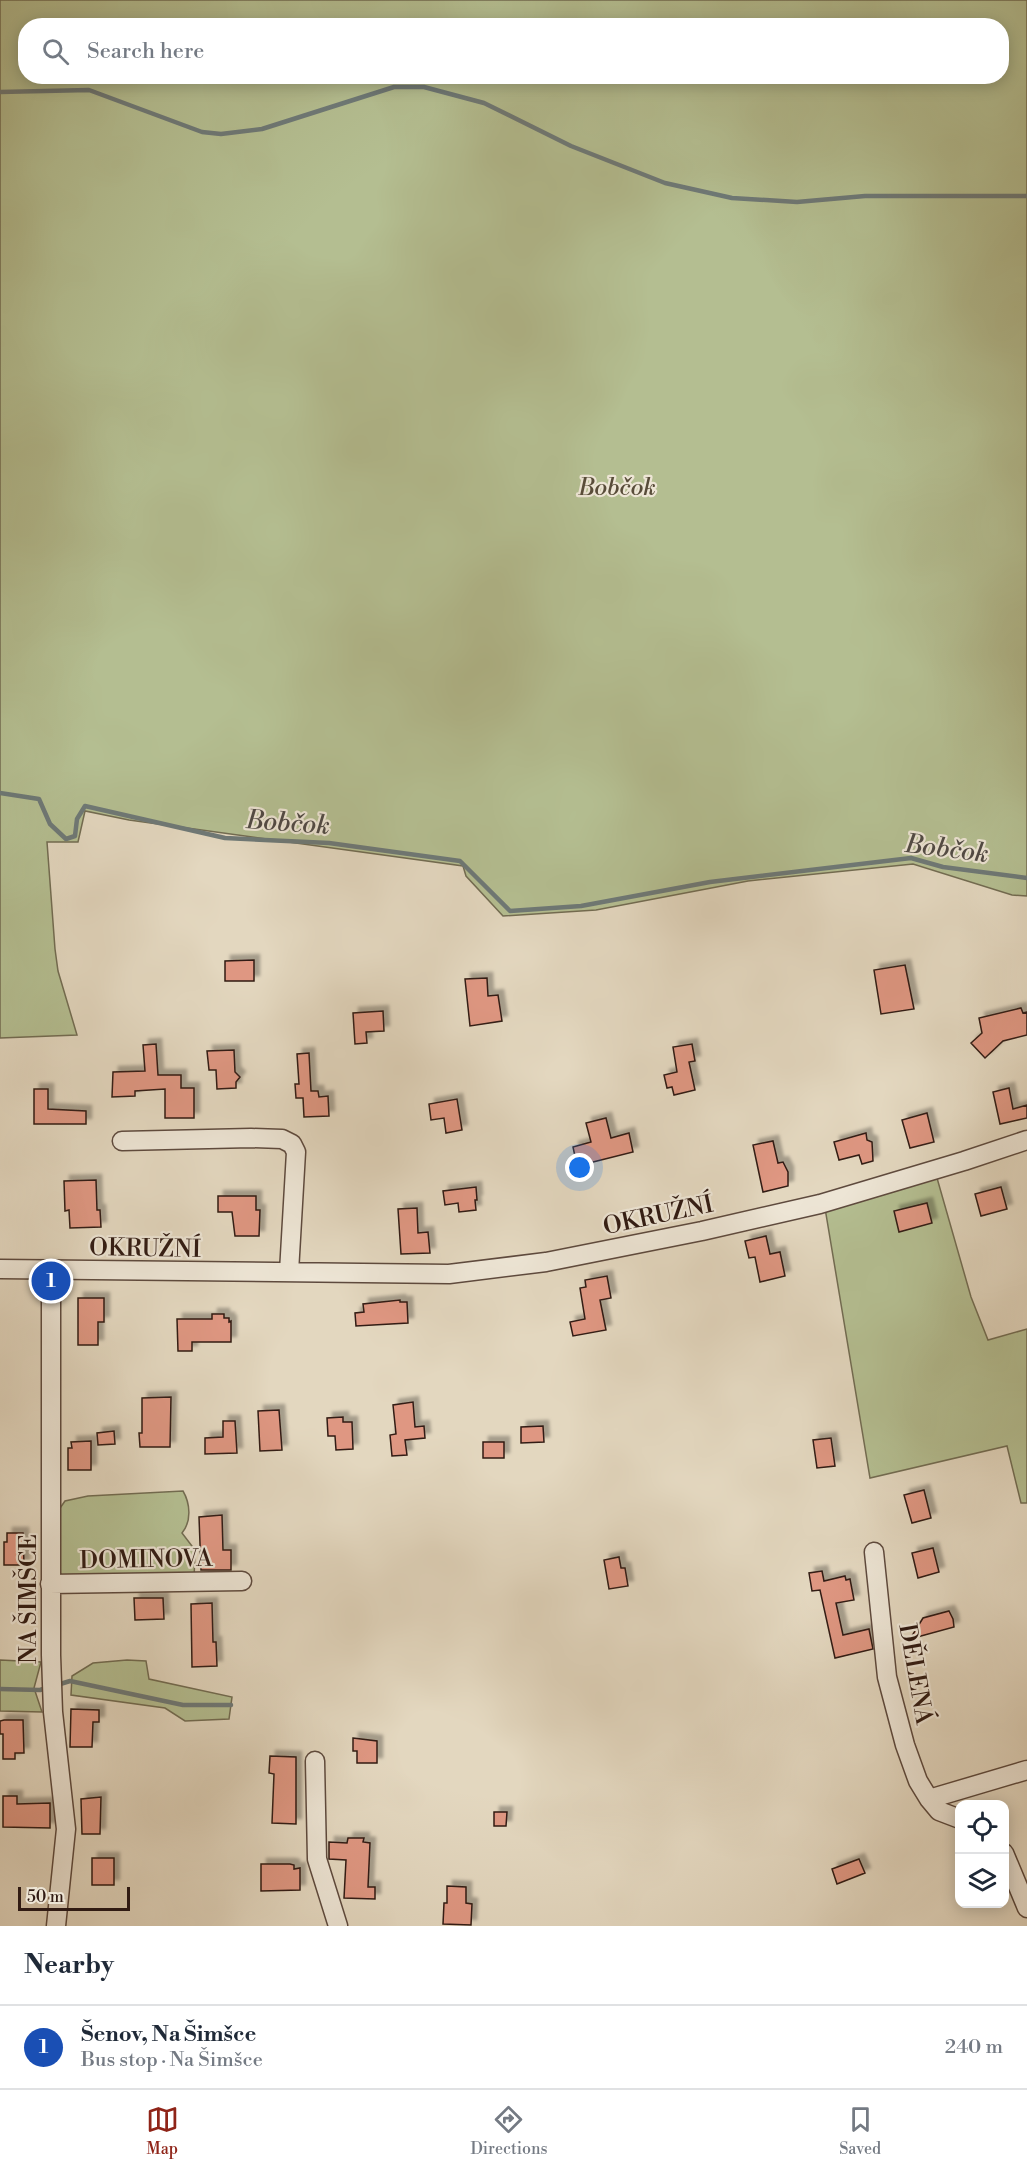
<!DOCTYPE html>
<html lang="en">
<head>
<meta charset="utf-8">
<style>
  :root { --surface:#fff; --page:#f6f6f7; --text:#1f2937; --muted:#747a83; --line:#e0e1e3; --accent:#8f2418 }
  body { margin:0; font-family:"Libre Bodoni",serif; background:var(--page); color:var(--text) }
  .controls { position:absolute; right:18px; bottom:18px; display:grid; overflow:hidden; border-radius:12px; box-shadow:0 3px 15px #0003 }
  .controls button { width:54px; height:54px; display:grid; place-items:center; padding:0; border:0; border-bottom:2px solid var(--line); background:var(--surface); color:var(--text); font:30px sans-serif }
  .scale { position:absolute; left:18px; bottom:15px; width:112px; box-sizing:border-box; padding-left:6px; border:3px solid #311b13; border-top:0; font-size:16px; line-height:21px; white-space:nowrap; color:#311b13; -webkit-text-stroke:4px #ede5d5; paint-order:stroke }
  .you { position:absolute; left:580px; top:1168px; width:21px; height:21px; margin:-15px; border:4px solid #fff; border-radius:50%; background:#1a73e8; box-shadow:0 0 0 9px #1a73e833 }
  .badge { display:grid; place-items:center; width:39px; height:39px; border-radius:50%; background:var(--accent); color:#fff; font-size:20px; font-weight:700 }
  .pin { position:absolute; translate:-50% -50%; border:3px solid #fff; box-shadow:0 2px 6px #0006 }
  .list { margin:0; padding:0; list-style:none }
  h2 { display:flex; justify-content:space-between; align-items:center; height:78px; margin:0; padding:0 24px; font-size:26px }
  h2 small { font-size:20px; font-weight:400; color:var(--muted) }
  .list li { display:grid; grid-template-columns:39px 1fr auto; gap:18px; align-items:center; box-sizing:border-box; height:84px; padding:0 24px; border-top:2px solid var(--line) }
  .list b { display:block; font-size:22px; white-space:nowrap }
  .list p { margin:0; font-size:20px; white-space:nowrap; color:var(--muted) }
  .list em { font-size:20px; font-style:normal; color:var(--muted) }
  .icon { flex:none; width:33px; height:33px; fill:none; stroke:currentColor; stroke-width:2; stroke-linecap:round; stroke-linejoin:round }
  .map { position:relative; flex:none; width:1027px; height:1926px; overflow:hidden }
  .search { position:absolute; background:var(--surface); box-shadow:0 3px 15px #0003; left:18px; right:18px; top:18px; height:66px; display:flex; align-items:center; gap:15px; box-sizing:border-box; padding:0 21px; border-radius:24px; color:var(--muted); font-size:22px }
  .sheet { height:162px; background:var(--surface) }
  nav { display:flex; justify-content:space-around; align-items:center; box-sizing:border-box; height:84px; border-top:2px solid var(--line); background:var(--surface); font-size:16px; color:var(--muted) }
  nav a { display:grid; justify-items:center; gap:3px }
  nav .on { color:var(--accent) }
  .map>svg:first-child { display:block }
  .green { fill:#b4be91; stroke:#726c52; stroke-width:1.5; fill-rule:evenodd }
  .lines { fill:none; stroke-linecap:round; stroke-linejoin:round }
  .stream { stroke:#6e7977; stroke-width:4.5 }
  .building { fill:#df9782; stroke:#311b13; stroke-width:1.5; filter:url(#shadow) }
  .street-casing { stroke:#5e4a3e; stroke-width:21 }
  .street { stroke:#ede5d5; stroke-width:18 }
  .labels { text-anchor:middle; stroke-width:4.5; stroke-linejoin:round; paint-order:stroke }
  .park-label { font-size:24px; font-style:italic; fill:#584c39; stroke:#ede5d5 }
  .street-label { font-size:24px; fill:#311b13; stroke:#ede5d5 }
  .water-label { font-size:26px; font-style:italic; fill:#504a45; stroke:#ede5d5 }
</style>
</head>
<body>
<div class="map">
<svg width="1027" height="1926" viewBox="0 0 1027 1926">
  <defs>
    <filter id="shadow"><feDropShadow dx="5.5" dy="-5.5" stdDeviation="1.5" flood-color="#0004"/></filter>
  </defs>
  <rect width="100%" height="100%" fill="#e3d7bf"/>
  <filter id="stains"><feTurbulence type="fractalNoise" baseFrequency=".00333" numOctaves="4"/><feColorMatrix values="0 0 0 0 .2 0 0 0 0 .09 0 0 0 0 .02 0 0 0 .5 -.17"/></filter>
  <radialGradient id="worn" r=".72"><stop offset=".6" stop-color="#630" stop-opacity="0"/><stop offset="1" stop-color="#630" stop-opacity=".3"/></radialGradient>
  <path class="green" d="M0 0H1027V896L1012 895 913 864 748 881 596 910 503 916 466 876 463 866 129 820 85 811 78 842H47L55 949 58 971 77 1035 0 1038ZM26 26H1002V76H26Z
    M937 1178 971 1297 988 1340 1027 1329V1503H1021L1007 1446 870 1478 825 1208Z
    M183 1491C190 1503 192 1521 182 1533L195 1550 194 1581 59 1580 58 1511 65 1501 88 1496Z
    M0 1660 41 1662 34 1688 42 1712 0 1711Z
    M127 1660 146 1661 149 1679 232 1697 229 1719 185 1721 165 1708 71 1695 72 1676 93 1663Z"/>
  <g class="lines">
    <path class="stream" d="M0 92 89 90 202 132 221 134 262 129 394 87H424L484 103 571 146 665 183 732 198 797 202 865 196H1027
      M0 793 39 799 50 824 66 839 75 836 77 819 85 806 225 838 329 843 460 861 510 911 581 906 710 882 911 858 943 867 1027 878
      M57 1685 70 1681 183 1705H231
      M0 1689 40 1690 49 1687"/>
  </g>
  <path class="building" d="M254 960V981H225V961Z
    M905 965 914 1009 881 1014 874 970Z
    M487 978 488 996 498 995 502 1021 470 1026 465 979Z
    M1021 1008 1023 1013 1027 1012V1035L1003 1041 985 1058 971 1043 982 1033 979 1018Z
    M383 1011 384 1031 366 1032 367 1043 355 1044 353 1013Z
    M156 1044 158 1075H181V1088H194V1118H165V1089L135 1091V1096L112 1097 113 1072 145 1071 143 1045Z
    M692 1044 695 1061 689 1062 695 1090 674 1095 672 1087 667 1088 664 1075 677 1072 673 1047Z
    M234 1050 235 1072 240 1077 236 1082V1088L217 1089 216 1070H209L207 1051Z
    M309 1053 311 1091H318L319 1097 328 1096 329 1116 304 1117 303 1098H296L295 1084H299L297 1054Z
    M1009 1088 1013 1109 1027 1105V1118L1000 1124 993 1092Z
    M34 1089H48V1109L86 1111V1124H34Z
    M457 1099 462 1130 446 1133 444 1118 431 1120 429 1104Z
    M927 1113 934 1142 910 1148 902 1120Z
    M606 1118 611 1138 629 1133 633 1152 577 1166 573 1147 591 1142 586 1123Z
    M866 1133 867 1140 872 1142 873 1161 862 1164 859 1155 839 1160 834 1142Z
    M773 1141 778 1163 783 1162 788 1172V1186L763 1192 753 1145Z
    M96 1180 97 1210H100L101 1227 70 1228 69 1210 65 1211 64 1181Z
    M476 1187 477 1200H475L476 1210 459 1212 458 1203 445 1205 443 1191Z
    M1001 1187 1007 1209 981 1216 975 1194Z
    M218 1196H256V1210H260L259 1236H235L232 1212H218Z
    M927 1203 932 1223 899 1232 894 1211Z
    M417 1208 418 1233 428 1232 430 1253 401 1254 398 1209Z
    M766 1236 770 1254 780 1252 785 1276 760 1282 755 1257 749 1258 745 1241Z
    M607 1276 611 1298 600 1300 606 1330 573 1336 570 1322 585 1319 580 1288 586 1287 585 1280Z
    M78 1298H104V1322H98V1345H78Z
    M400 1300V1302H407L408 1323 356 1326 355 1313 364 1312 363 1304Z
    M212 1314H224V1318H229V1322L231 1321V1342H192V1351H178L177 1319H212Z
    M171 1397 170 1447H140L139 1433H142V1398Z
    M413 1402 415 1427 424 1426 425 1438 405 1440 407 1455 392 1456 390 1435 396 1434 393 1405Z
    M279 1410 282 1450 260 1451 258 1411Z
    M343 1417V1422H352L353 1449 336 1450 335 1436H328L327 1418Z
    M223 1421H235L237 1453 205 1454V1438L223 1437Z
    M543 1426 544 1442 521 1443V1427Z
    M114 1431 115 1444 98 1445 97 1433Z
    M831 1438 835 1466 817 1468 813 1440Z
    M91 1441V1470H68V1448H72L71 1442Z
    M483 1442H504V1458H483Z
    M924 1490 931 1518 912 1523 904 1495Z
    M222 1515 223 1550H231V1570H201L199 1517Z
    M7 1533H23L24 1565H4V1542H7Z
    M933 1548 939 1572 918 1578 912 1553Z
    M619 1557 621 1568H625L628 1586 609 1589 604 1560Z
    M822 1571 824 1581 845 1576 846 1580 850 1579 854 1600 836 1603 843 1635 869 1629 873 1649 835 1658 820 1590 812 1591 809 1573Z
    M134 1598H163L164 1619 135 1620Z
    M212 1603 213 1642H216L217 1666 192 1667 191 1604Z
    M949 1611 953 1619 954 1627 910 1639 923 1618Z
    M71 1709 99 1710V1722H93L92 1747H70Z
    M4 1720H23L24 1753H15V1759H3V1734H0V1721Z
    M353 1738 377 1741V1763H357V1751H353Z
    M270 1756 296 1757V1824L272 1823 274 1774 269 1773Z
    M3 1796H17V1804L50 1803V1828L3 1827Z
    M101 1797 100 1834H82L81 1799Z
    M494 1812H507L506 1826H494Z
    M348 1838H364L363 1842 370 1843 368 1887H375V1899L344 1898 346 1860 329 1859V1842L347 1843Z
    M92 1858H114V1885H92Z
    M859 1859 865 1873 837 1884 832 1869Z
    M261 1864H290L294 1865V1869L300 1868V1890L261 1891Z
    M447 1886 466 1887V1903L472 1904 471 1925 443 1924 444 1903H447Z"/>
  <g class="lines">
    <defs>
      <path id="street" d="M122 1141 251 1138 282 1139 292 1144 296 1152 289 1272
        M0 1269 449 1274 546 1262 702 1231 820 1204 964 1161 1027 1140
        M51 1271V1655L53 1712 66 1829 56 1926
        M874 1552 887 1677 905 1745 918 1781 929 1799 939 1811 960 1819
        M50 1584 242 1581
        M315 1761 317 1859 338 1926
        M929 1799 1027 1770
        M1004 1853 1027 1908"/>
    </defs>
    <use href="#street" class="street-casing"/>
    <use href="#street" class="street"/>
  </g>
  <g class="labels">
    <g class="park-label">
      <text x="617" y="495">Bobčok</text>
    </g>
    <g class="street-label">
      <text transform="translate(658 1215) rotate(-12)" y="8">OKRUŽNÍ</text>
      <text transform="translate(145 1248) rotate(1)" y="8">OKRUŽNÍ</text>
      <text transform="translate(146 1559) rotate(-1)" y="8">DOMINOVA</text>
      <text transform="translate(28 1599) rotate(-90)" y="8">NA ŠIMŠCE</text>
      <text transform="translate(916 1674) rotate(80)" y="8">DĚLENÁ</text>
    </g>
    <g class="water-label">
      <text transform="translate(288 822) rotate(4)" y="9">Bobčok</text>
      <text transform="translate(947 848) rotate(7)" y="9">Bobčok</text>
    </g>
  </g>
  <rect width="100%" height="100%" filter="url(#stains)"/>
  <rect width="100%" height="100%" fill="url(#worn)"/>
</svg>
<div class="controls">
<button><svg class="icon" aria-label="locate" viewBox="0 0 24 24"><circle cx="12" cy="12" r="6"/><path d="M12 2v4M12 18v4M2 12h4M18 12h4"/></svg></button>
<button><svg class="icon" aria-label="layers" viewBox="0 0 24 24"><path d="M12 4l9 5-9 5-9-5zM3 14l9 5 9-5"/></svg></button>
</div>
<div class="scale">50 m</div>
<div class="you"></div>
<div class="pin badge" style="left:51px;top:1281px;background:#1a4fb4">1</div>
<div class="search"><svg class="icon" aria-label="search" viewBox="0 0 24 24"><circle cx="10" cy="10" r="6"/><path d="M15 15l6 6"/></svg>Search here</div>
</div>
<section class="sheet">
<h2>Nearby<small></small></h2>
<ul class="list">
<li><span class="badge" style="background:#1a4fb4">1</span><div><b>Šenov, Na Šimšce</b><p>Bus stop · Na Šimšce</p></div><em>240 m</em></li>
</ul>
</section>
<nav>
<a class="on"><svg class="icon" aria-label="map" viewBox="0 0 24 24"><path d="M3 6l6-2 6 2 6-2v14l-6 2-6-2-6 2zM9 4v14M15 6v14"/></svg>Map</a>
<a><svg class="icon" aria-label="directions" viewBox="0 0 24 24"><path d="M12 3l9 9-9 9-9-9zM9 14v-3h6M13 9l2 2-2 2"/></svg>Directions</a>
<a><svg class="icon" aria-label="saved" viewBox="0 0 24 24"><path d="M7 4h10v16l-5-4-5 4z"/></svg>Saved</a>
</nav>
</body>
</html>
